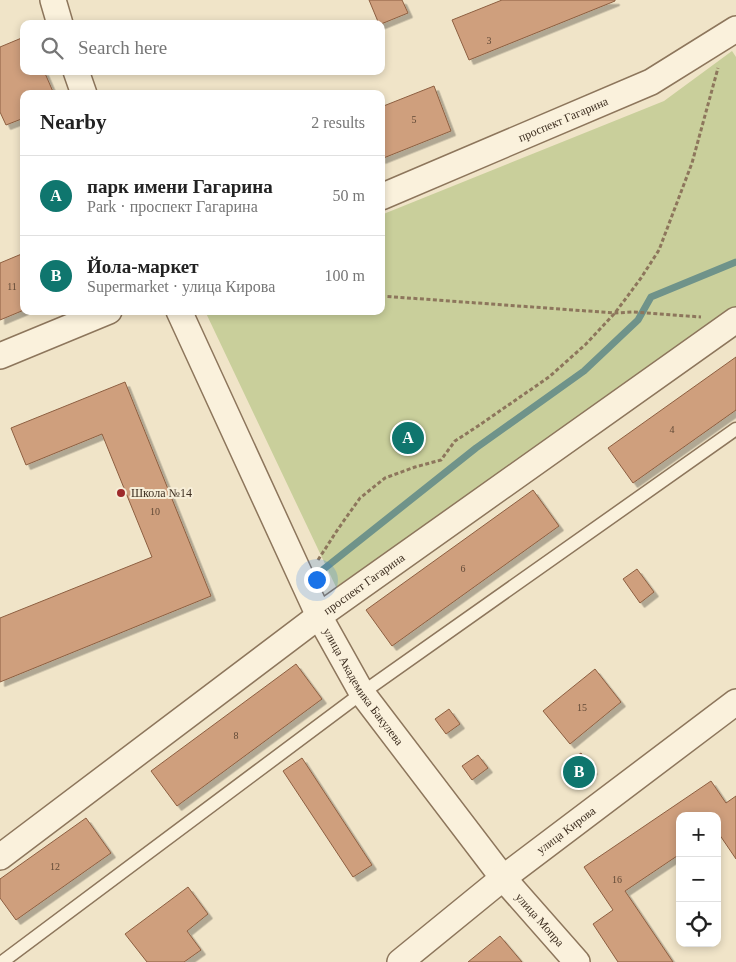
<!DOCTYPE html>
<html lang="en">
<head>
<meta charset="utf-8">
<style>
  :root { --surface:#fff; --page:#f2f2f2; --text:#222; --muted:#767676; --line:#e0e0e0; --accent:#0f766e }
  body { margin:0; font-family:"Times New Roman",serif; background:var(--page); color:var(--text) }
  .controls { position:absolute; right:15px; bottom:15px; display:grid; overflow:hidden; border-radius:10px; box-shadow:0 2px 8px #0003 }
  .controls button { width:45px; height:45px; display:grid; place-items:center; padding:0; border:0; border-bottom:1px solid var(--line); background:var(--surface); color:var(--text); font:25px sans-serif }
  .you { position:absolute; left:316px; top:579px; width:18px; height:18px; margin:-12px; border:4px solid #fff; border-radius:50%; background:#1a73e8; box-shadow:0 0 0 8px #1a73e833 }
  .badge { display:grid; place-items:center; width:32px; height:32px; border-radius:50%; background:var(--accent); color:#fff; font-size:16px; font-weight:700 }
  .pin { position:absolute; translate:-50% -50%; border:2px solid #fff; box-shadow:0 1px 5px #0006 }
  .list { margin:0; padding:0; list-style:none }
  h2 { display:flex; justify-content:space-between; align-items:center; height:65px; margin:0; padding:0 20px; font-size:21px }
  h2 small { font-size:16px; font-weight:400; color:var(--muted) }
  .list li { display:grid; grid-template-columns:32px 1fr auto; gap:15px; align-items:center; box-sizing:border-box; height:80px; padding:0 20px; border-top:1px solid var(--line) }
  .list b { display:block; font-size:19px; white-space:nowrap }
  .list p { margin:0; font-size:16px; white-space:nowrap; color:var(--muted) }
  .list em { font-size:16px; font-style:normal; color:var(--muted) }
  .icon { flex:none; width:28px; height:28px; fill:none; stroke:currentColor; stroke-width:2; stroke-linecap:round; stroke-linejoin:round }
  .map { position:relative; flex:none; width:736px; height:962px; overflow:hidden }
  .search { position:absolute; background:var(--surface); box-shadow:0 2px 8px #0003; left:20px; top:20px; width:365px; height:55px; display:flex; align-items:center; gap:12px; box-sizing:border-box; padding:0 18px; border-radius:10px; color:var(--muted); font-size:19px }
  .panel { position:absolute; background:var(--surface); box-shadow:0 2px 8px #0003; left:20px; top:90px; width:365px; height:225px; border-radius:10px }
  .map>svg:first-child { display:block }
  .green { fill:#c9cf9b }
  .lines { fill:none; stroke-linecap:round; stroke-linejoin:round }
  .stream { stroke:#6f938a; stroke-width:7 }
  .building { fill:#cf9f7d; stroke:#8d5f41; filter:url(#shadow) }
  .lane-casing { stroke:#8d765c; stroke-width:15 }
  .street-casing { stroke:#8d765c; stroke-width:28 }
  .path { stroke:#8d765c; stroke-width:3; stroke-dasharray:4 2.5; stroke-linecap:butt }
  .lane { stroke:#faf1dc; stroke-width:12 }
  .street { stroke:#faf1dc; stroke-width:25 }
  .poi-dot { fill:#9e2a2b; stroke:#f7eed8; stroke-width:2 }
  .labels { text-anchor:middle; stroke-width:4; stroke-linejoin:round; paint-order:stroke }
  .number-label { font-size:10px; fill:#624a37 }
  .street-label { font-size:12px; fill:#3d2e20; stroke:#f7eed8 }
  .poi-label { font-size:12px; fill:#3d2e20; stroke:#f7eed8; text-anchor:start }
</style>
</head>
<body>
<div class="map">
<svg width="736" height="962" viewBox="0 0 736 962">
  <defs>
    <filter id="shadow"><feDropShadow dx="4.5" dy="4.5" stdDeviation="0" flood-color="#0004"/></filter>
  </defs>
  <rect width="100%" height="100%" fill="#f0e4c8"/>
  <path class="green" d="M732 51 736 57V309L336 587 205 311H381V215L664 101Z"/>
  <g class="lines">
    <path class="stream" d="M320 572 476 448 584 371 638 320 651 297 736 262"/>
  </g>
  <path class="building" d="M369 0H402L408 13 381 24H379Z
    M502 0H615V1L469 60 452 20Z
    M24 37V71H44L54 94H24V118L6 125 0 112V47Z
    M434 86 451 131 381 159V107Z
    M24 253V310L0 320V263Z
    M736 357V410L633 483 608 448Z
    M125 382 211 596 0 682V618L152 557 102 434 26 465 11 428Z
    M533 490 559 526 392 646 366 610Z
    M637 569 654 592 640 603 623 579Z
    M296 664 322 699 177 806 151 771Z
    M595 669 621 702 570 744 543 711Z
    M449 709 460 724 446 734 435 719Z
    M581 753 593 770 579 780 567 763Z
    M478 755 488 768 472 780 462 766Z
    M302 758 372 865 353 877 283 771Z
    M711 781 726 803 736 796V859L717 831V816H680V854L625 891 673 962H618L593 924 613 910 584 867Z
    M86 818 111 853 16 920 0 898V879Z
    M188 887 208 914 187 931 201 950 184 962H147L125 934Z
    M500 936 522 962H468Z"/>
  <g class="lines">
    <defs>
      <path id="lane" d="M2 962 362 693 736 429"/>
      <g id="street">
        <path d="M53 0 60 24"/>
        <path d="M76 71 84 94"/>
        <path id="s1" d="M381 197 651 82 736 29"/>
        <path id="s2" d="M179 311 319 616 362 693 503 878 577 962"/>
        <path d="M0 356 109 311"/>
        <path id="s3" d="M0 857 319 616 736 320"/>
        <path id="s4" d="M400 962 503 878 736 702"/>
      </g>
    </defs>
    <use href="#lane" class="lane-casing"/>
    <use href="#street" class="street-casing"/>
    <path class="path" d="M381 296 615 313 633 312 701 317
      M318 560 338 529 360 498 385 478 415 467 441 460 455 441 478 426 549 377 586 344 615 313 641 278 659 250 692 163 718 68"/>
    <use href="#lane" class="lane"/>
    <use href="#street" class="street"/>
  </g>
  <circle class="poi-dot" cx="121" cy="493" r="5"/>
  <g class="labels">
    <g class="number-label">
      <text x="489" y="44">3</text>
      <text x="414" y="123">5</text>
      <text x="12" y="290">11</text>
      <text x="672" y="433">4</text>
      <text x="155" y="515">10</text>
      <text x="463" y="572">6</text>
      <text x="582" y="711">15</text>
      <text x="236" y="739">8</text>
      <text x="55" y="870">12</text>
      <text x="617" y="883">16</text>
    </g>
    <g class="street-label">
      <text dy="4" stroke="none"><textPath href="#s1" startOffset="198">проспект Гагарина</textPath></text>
      <text dy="4" stroke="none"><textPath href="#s3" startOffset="455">проспект Гагарина</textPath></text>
      <text dy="4" stroke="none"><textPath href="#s2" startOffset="419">улица Академика Бакулева</textPath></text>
      <text dy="4" stroke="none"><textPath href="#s4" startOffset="212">улица Кирова</textPath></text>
      <text dy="4" stroke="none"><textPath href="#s2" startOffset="712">улица Мопра</textPath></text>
    </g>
    <g class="poi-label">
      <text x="131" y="497">Школа №14</text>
    </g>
  </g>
</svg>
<div class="controls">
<button>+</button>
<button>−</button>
<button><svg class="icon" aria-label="locate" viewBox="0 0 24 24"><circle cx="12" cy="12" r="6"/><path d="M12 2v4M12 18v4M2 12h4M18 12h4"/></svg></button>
</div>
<div class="you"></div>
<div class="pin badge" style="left:408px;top:438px">A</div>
<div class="pin badge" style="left:579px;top:772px">B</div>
<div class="search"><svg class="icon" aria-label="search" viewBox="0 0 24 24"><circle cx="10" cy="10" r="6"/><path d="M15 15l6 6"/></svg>Search here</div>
<section class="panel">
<h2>Nearby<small>2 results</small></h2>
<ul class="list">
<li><span class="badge">A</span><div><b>парк имени Гагарина</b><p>Park · проспект Гагарина</p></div><em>50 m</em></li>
<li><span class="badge">B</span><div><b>Йола-маркет</b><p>Supermarket · улица Кирова</p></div><em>100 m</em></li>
</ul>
</section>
</div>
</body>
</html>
